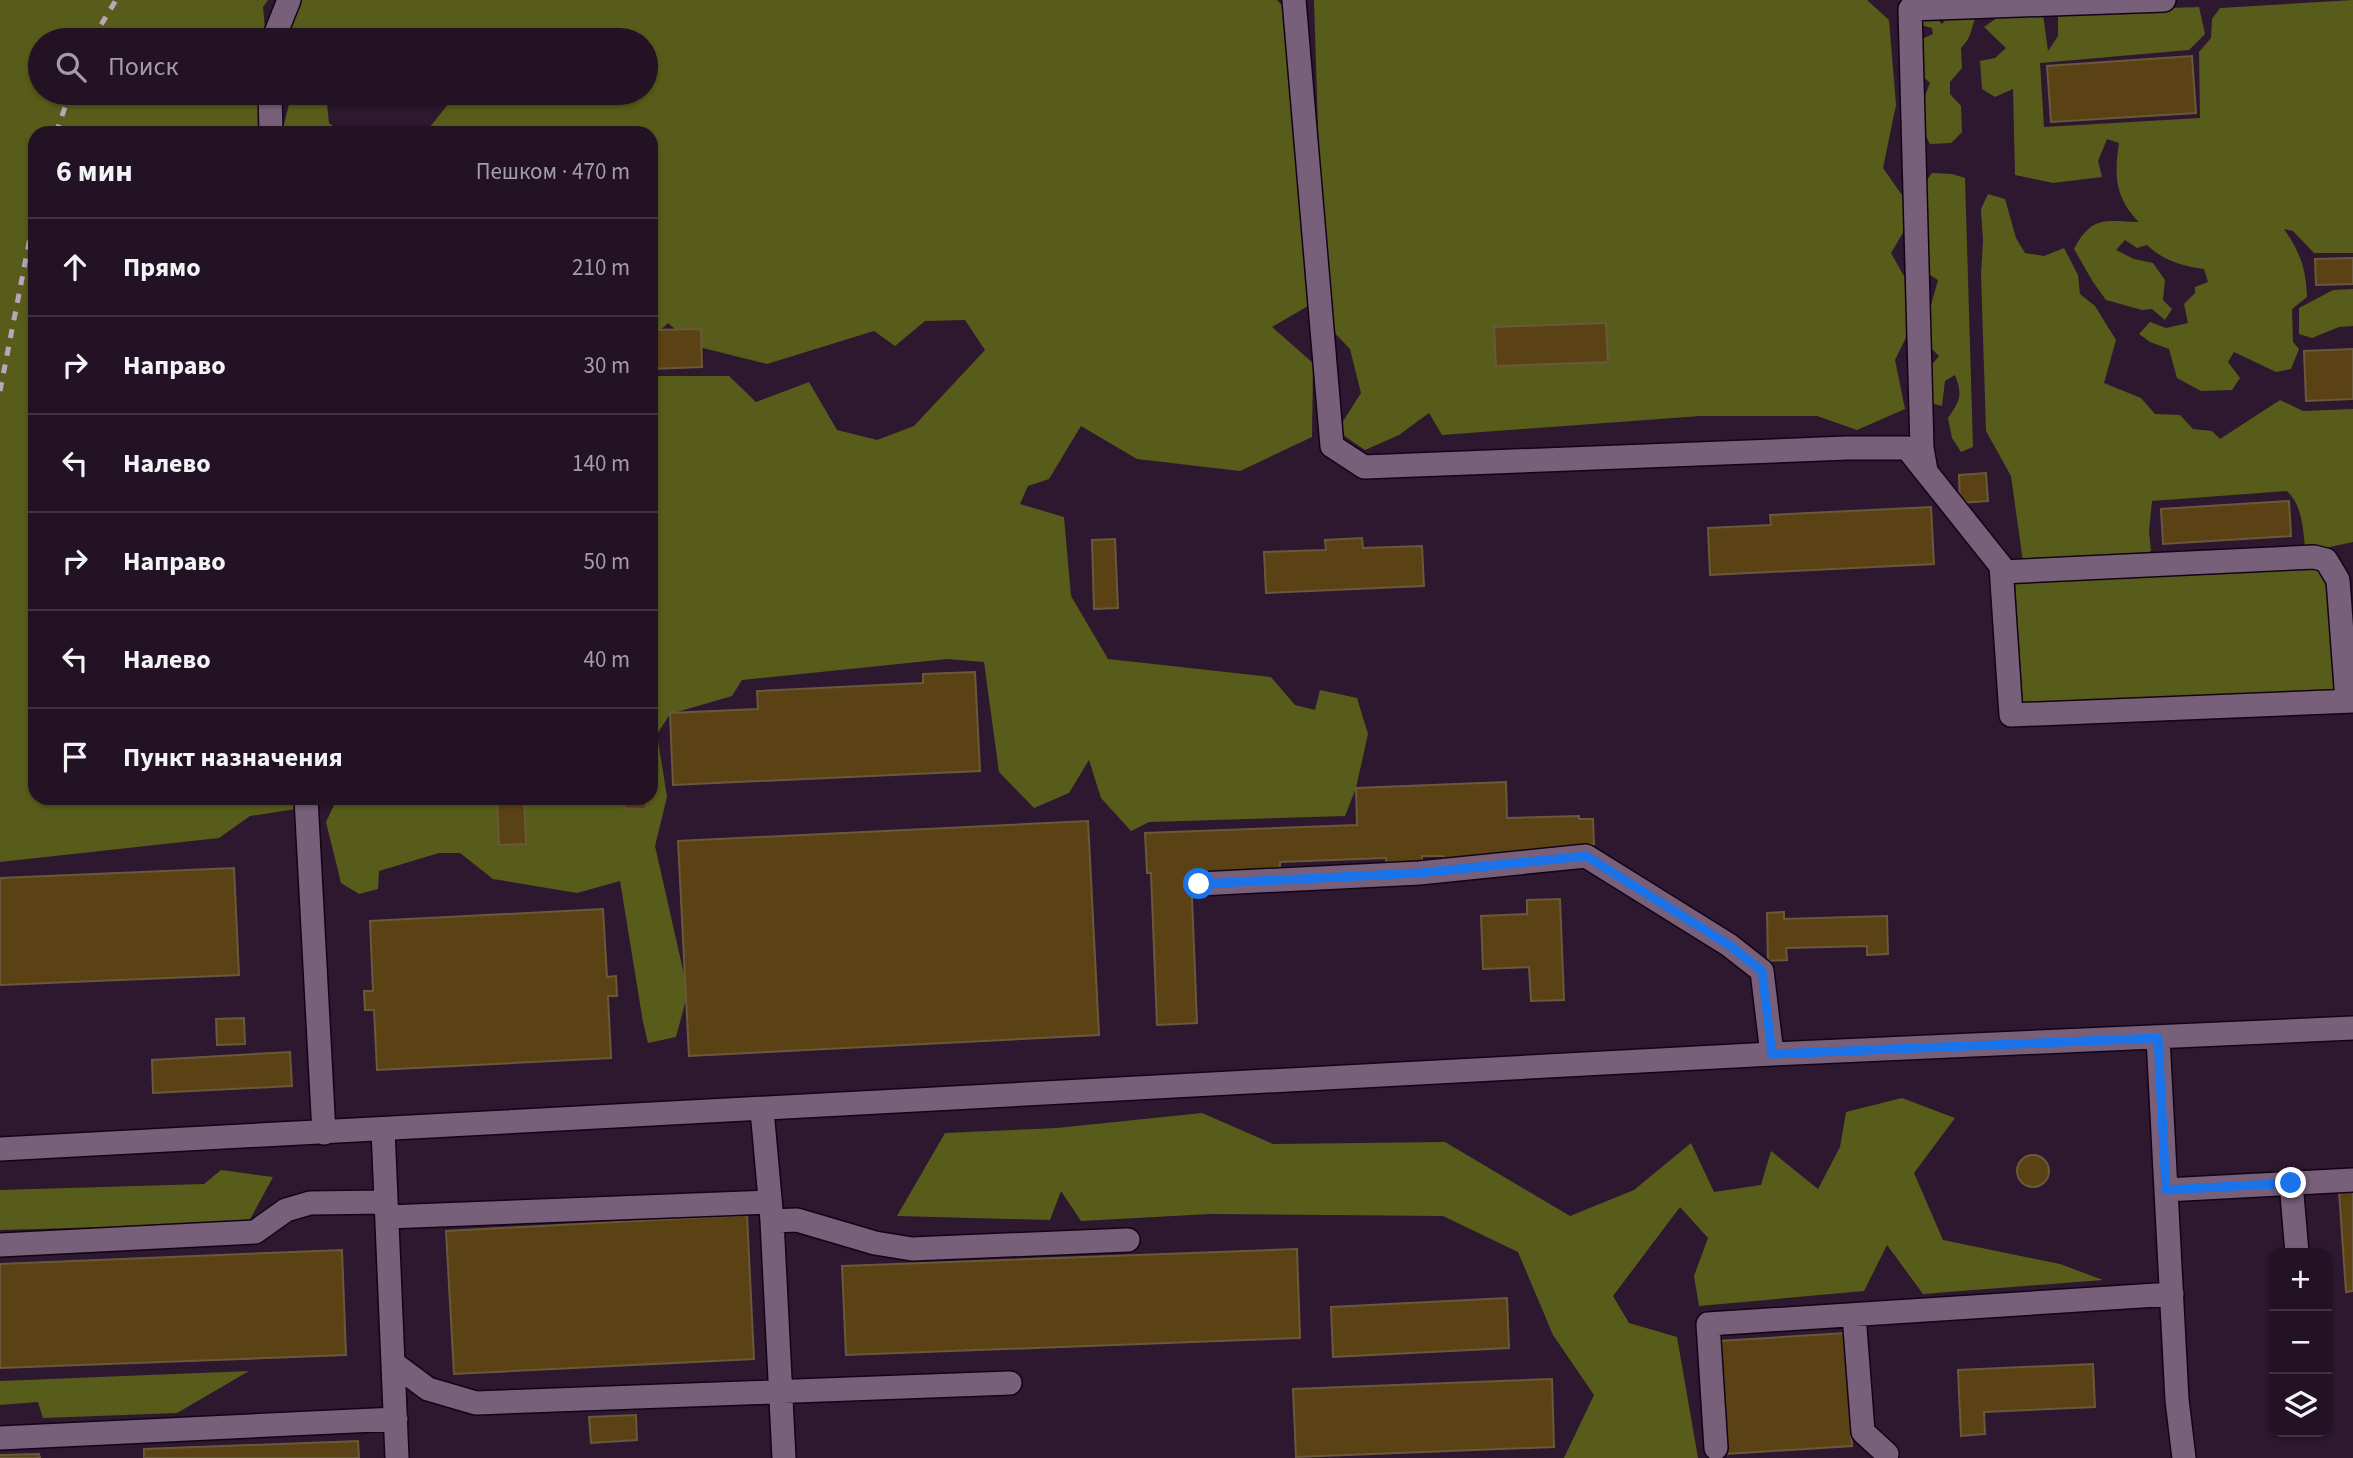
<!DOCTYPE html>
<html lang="ru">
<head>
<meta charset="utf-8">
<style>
  :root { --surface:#221223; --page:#2e2030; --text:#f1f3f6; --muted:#a29ea6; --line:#3f3241 }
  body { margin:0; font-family:"Source Sans 3",sans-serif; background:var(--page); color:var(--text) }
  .controls { position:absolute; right:21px; bottom:21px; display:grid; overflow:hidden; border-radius:14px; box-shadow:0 2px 5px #0004 }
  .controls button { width:63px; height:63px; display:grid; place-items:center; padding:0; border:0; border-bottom:2px solid var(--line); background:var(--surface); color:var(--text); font:35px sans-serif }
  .stop { position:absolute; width:21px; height:21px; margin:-16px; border:5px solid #1a73e8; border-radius:50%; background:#fff }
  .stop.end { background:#1a73e8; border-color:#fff; box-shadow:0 2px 7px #0008 }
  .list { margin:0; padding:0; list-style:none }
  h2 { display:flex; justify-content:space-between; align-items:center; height:91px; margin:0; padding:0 28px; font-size:30px }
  h2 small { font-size:23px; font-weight:400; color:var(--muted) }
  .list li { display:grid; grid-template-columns:46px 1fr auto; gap:21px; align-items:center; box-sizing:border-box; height:98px; padding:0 28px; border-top:2px solid var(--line) }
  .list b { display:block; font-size:26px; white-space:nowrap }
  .list em { font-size:23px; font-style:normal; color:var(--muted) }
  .icon { flex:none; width:38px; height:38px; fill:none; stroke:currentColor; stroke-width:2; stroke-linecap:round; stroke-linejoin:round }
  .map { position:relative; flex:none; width:2353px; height:1458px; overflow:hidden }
  .search { position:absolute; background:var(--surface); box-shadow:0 2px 5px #0004; left:28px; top:28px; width:630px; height:77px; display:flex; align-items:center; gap:18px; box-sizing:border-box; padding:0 24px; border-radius:38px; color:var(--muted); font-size:26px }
  .panel { position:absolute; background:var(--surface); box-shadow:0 2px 5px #0004; left:28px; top:126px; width:630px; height:679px; border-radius:21px }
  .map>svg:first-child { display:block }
  .forest { fill:#585c1a }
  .building { fill:#5b4214; stroke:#6a583a; stroke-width:2 }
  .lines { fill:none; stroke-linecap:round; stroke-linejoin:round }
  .minor-casing { stroke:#140316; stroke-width:26 }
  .minor { stroke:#78607a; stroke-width:23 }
  .rail { stroke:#b7a7b8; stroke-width:5; stroke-dasharray:9 9; stroke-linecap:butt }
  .route { stroke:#1a73e8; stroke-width:9 }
</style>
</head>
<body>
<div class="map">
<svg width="2353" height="1458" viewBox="0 0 2353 1458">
  <rect width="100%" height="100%" fill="#2d182f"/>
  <path class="forest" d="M0 0H268L263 7 266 40H245L235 34 229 40H40V93H194L193 97 202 93H264L265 133H35V798H296V809L250 816 219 838 0 862Z
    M293 0H1277L1286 10 1308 306 1272 327 1313 363 1312 437 1240 471 1137 459 1081 426 1049 479 1028 486 1020 504 1064 517 1071 596 1108 659 1271 677 1295 705 1315 710 1320 690 1357 698 1368 734 1356 788 1345 816 1149 822 1131 831 1101 798 1089 760 1069 793 1034 808 999 772 984 662 947 659 742 680 732 696 670 714 657 734 667 797 655 846 688 992 676 1037 648 1043 643 1022 620 881 577 893 493 879 460 853H439L379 871 378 889 359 894 341 883 326 822 334 805 349 798H651V376H729L756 402 809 382 837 430 877 440 914 426 985 350 965 320 925 321 895 346 874 331 767 364 695 346 668 323 651 339V133H411L429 128 457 93H646V40H286Z
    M1314 0H1867L1889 20 1896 105 1883 168 1904 198V231L1891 253 1909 285 1915 319 1895 360 1905 409 1857 430 1817 416H1700L1442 435 1429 413 1399 435 1365 450 1337 431 1361 393 1350 349 1324 322Z
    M2353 0V253H2314L2293 231 2284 229C2300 252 2306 268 2307 297L2292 309 2293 342 2299 349 2291 369 2276 372 2234 352 2228 362 2240 378 2232 390 2201 391 2177 378 2169 349 2150 342 2139 334 2150 322 2166 328 2188 323 2184 304 2195 293V287L2208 282 2204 269C2182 266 2164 261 2147 245L2137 248 2125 240 2116 250 2134 259 2153 263 2165 280 2163 300 2172 309 2165 320 2152 309 2142 310 2106 300 2093 282 2074 249C2092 215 2105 221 2139 222 2115 198 2114 175 2119 143L2107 139 2098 161 2102 177 2053 183 2015 175 2013 89 1995 97 1982 89 1980 61 1995 58 2006 48 1984 27 2001 15 2043 14 2048 51 2058 36V16L2081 11 2199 7 2205 34 2189 50 2040 63 2044 127 2200 118 2199 52 2211 38 2212 19 2220 8Z
    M1952 12H1978C1970 27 1974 35 1961 48L1962 68 1950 82V94L1961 106 1962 132 1951 143 1930 144C1918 124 1921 104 1930 83L1919 73 1920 40 1933 34 1932 28 1917 24 1920 14 1937 19 1942 24Z
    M298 93H326L329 123 343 133H282L289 104Z
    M1932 173 1952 174 1965 178 1973 447 1961 452 1952 438 1948 418C1960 401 1963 395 1955 375L1945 381 1942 406 1927 402 1925 373 1939 356 1928 345 1925 327 1938 280 1925 272 1922 187Z
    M1988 194 2005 199 2016 238 2025 253 2044 256 2064 248 2078 275 2080 294 2095 306 2116 340 2104 383 2141 398 2155 414 2180 415 2193 429 2212 431 2220 439 2280 400 2303 411 2353 409V542L2325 548 2305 547C2303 528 2302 505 2287 491L2152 501 2149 531 2151 551 2135 558 2023 562 2011 476 1986 431 1981 274 1983 241 1981 209Z
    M2353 289V326L2339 327 2312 338 2299 334V308L2333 290Z
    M2315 566 2327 578 2335 682 2331 694 2023 706 2015 582Z
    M1902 1098 1955 1118 1914 1173 1943 1240 2060 1264 2103 1280 1923 1294 1887 1245 1864 1291 1699 1306 1694 1276 1708 1238 1680 1207 1613 1296 1629 1323 1677 1337 1698 1458H1564L1594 1395 1553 1335 1518 1252 1443 1216 1210 1214 1081 1221 1061 1191 1050 1220 897 1216 945 1133 1057 1128 1202 1113 1273 1144 1445 1142 1570 1216 1634 1190 1691 1143 1714 1192 1761 1185 1771 1151 1818 1189 1840 1147 1846 1112Z
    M221 1170 273 1177 248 1223 0 1230V1190L204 1184Z
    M249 1371 177 1413 43 1418 38 1402 0 1405V1381Z"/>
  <path class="building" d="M2192 56 2196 113 2051 122 2047 66Z
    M2353 258V284L2316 285 2315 259Z
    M1606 323 1608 362 1496 366 1494 327Z
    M701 329 702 367 651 369V330Z
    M2353 349V399L2306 401 2304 351Z
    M1986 473 1988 501 1960 503 1959 475Z
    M2289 501 2291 536 2163 544 2161 509Z
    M1931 507 1934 564 1710 575 1708 528 1771 525 1770 515Z
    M1362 538 1363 548 1422 546 1424 586 1266 593 1264 552 1326 550 1325 540Z
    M1115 539 1118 608 1094 609 1092 540Z
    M975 672 980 771 673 785 670 713 758 709 757 691 923 683V674Z
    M1506 782 1507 818 1579 816V819H1593L1594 844 1580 845V850L1480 854V861L1444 862 1443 856H1422V863L1386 865V858L1280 862V869L1191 873 1197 1023 1157 1025 1151 873H1147L1145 833 1357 825 1356 788Z
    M497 798H524L526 844 499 845Z
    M624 798H647L646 809 624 808Z
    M1088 821 1099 1035 689 1056 678 841Z
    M234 868 239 975 0 985V878Z
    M1560 899 1564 1000 1531 1001 1529 967 1483 969 1481 916 1527 914V900Z
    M603 909 607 977 616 976 617 996H608L611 1058 377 1070 374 1010H365L364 991H373L370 921Z
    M1784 912V919L1887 916 1888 954 1867 955V946L1786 948 1787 960 1768 961 1767 913Z
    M244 1018 245 1044 217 1045 216 1019Z
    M290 1052 292 1086 153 1093 152 1060Z
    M2017 1171a16 16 0 1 1 32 0a16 16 0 1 1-32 0Z
    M2353 1190V1291L2346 1292 2339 1191Z
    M747 1215 754 1359 454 1374 446 1231Z
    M1297 1249 1300 1338 846 1355 842 1266Z
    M342 1250 346 1355 0 1368V1264Z
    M1507 1298 1509 1348 1333 1357 1331 1307Z
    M1845 1333 1852 1446 1726 1454 1719 1341Z
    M2093 1364 2095 1407 1984 1412 1985 1434 1961 1436 1958 1370Z
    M1552 1379 1554 1447 1296 1457 1293 1389Z
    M636 1415 637 1440 591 1443 589 1417Z
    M358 1441 359 1458H144V1449Z
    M39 1454 40 1458H0V1455Z"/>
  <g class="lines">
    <defs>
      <path id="minor" d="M1294 0 1332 446 1364 467 1847 448H1907L2001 566 2011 715 2353 701
        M273 40 289 0
        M270 93 271 133
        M1926 471 1922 448 1910 9 2164 0
        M2002 572 2314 557 2326 560 2338 580 2347 701
        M306 798 324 1133
        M1199 884 1419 873 1586 856 1729 945 1762 971 1772 1054
        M2158 1038 2177 1400 2184 1458
        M762 1110 772 1221 784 1458
        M383 1129 397 1458
        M0 1149 1772 1054 2353 1028
        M2291 1183 2297 1253
        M2166 1190 2353 1180
        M387 1217 770 1202
        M772 1221 797 1220 875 1243 912 1249 1128 1240
        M0 1245 255 1232 286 1210 310 1203 386 1202
        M1854 1315 1863 1432 1887 1454
        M393 1363 428 1389 476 1403 1010 1383
        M0 1438 396 1419
        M1716 1448 1708 1324 2172 1294"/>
    </defs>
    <use href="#minor" class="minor-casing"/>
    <use href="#minor" class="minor"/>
    <path class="rail" d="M92 40 116 0
      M56 133 70 93
      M0 391 35 212"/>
  </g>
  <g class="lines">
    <path class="route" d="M1199 884 1419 873 1586 856 1729 945 1762 971 1772 1054 2158 1038 2166 1190 2291 1183"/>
  </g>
</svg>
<div class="controls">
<button>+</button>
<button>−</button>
<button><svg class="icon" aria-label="layers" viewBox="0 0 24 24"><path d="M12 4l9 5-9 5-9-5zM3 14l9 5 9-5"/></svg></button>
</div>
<div class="stop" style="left:1199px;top:884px"></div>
<div class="stop end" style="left:2291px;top:1183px"></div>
<div class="search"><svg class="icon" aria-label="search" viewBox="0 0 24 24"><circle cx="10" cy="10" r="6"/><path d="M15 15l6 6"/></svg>Поиск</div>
<section class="panel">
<h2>6 мин<small>Пешком · 470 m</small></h2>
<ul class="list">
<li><svg class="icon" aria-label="ahead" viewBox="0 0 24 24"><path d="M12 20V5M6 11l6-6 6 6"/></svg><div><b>Прямо</b></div><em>210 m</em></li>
<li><svg class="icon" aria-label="right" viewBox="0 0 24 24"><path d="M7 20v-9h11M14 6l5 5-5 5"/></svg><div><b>Направо</b></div><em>30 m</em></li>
<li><svg class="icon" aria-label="left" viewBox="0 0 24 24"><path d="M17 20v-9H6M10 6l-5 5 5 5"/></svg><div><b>Налево</b></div><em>140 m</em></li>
<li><svg class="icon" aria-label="right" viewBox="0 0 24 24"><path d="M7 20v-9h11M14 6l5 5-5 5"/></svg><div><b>Направо</b></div><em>50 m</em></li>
<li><svg class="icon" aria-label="left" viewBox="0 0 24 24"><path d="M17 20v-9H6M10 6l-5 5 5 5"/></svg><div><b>Налево</b></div><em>40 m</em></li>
<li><svg class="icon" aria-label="arrive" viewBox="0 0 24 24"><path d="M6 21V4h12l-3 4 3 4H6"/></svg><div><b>Пункт назначения</b></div></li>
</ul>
</section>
</div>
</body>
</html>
